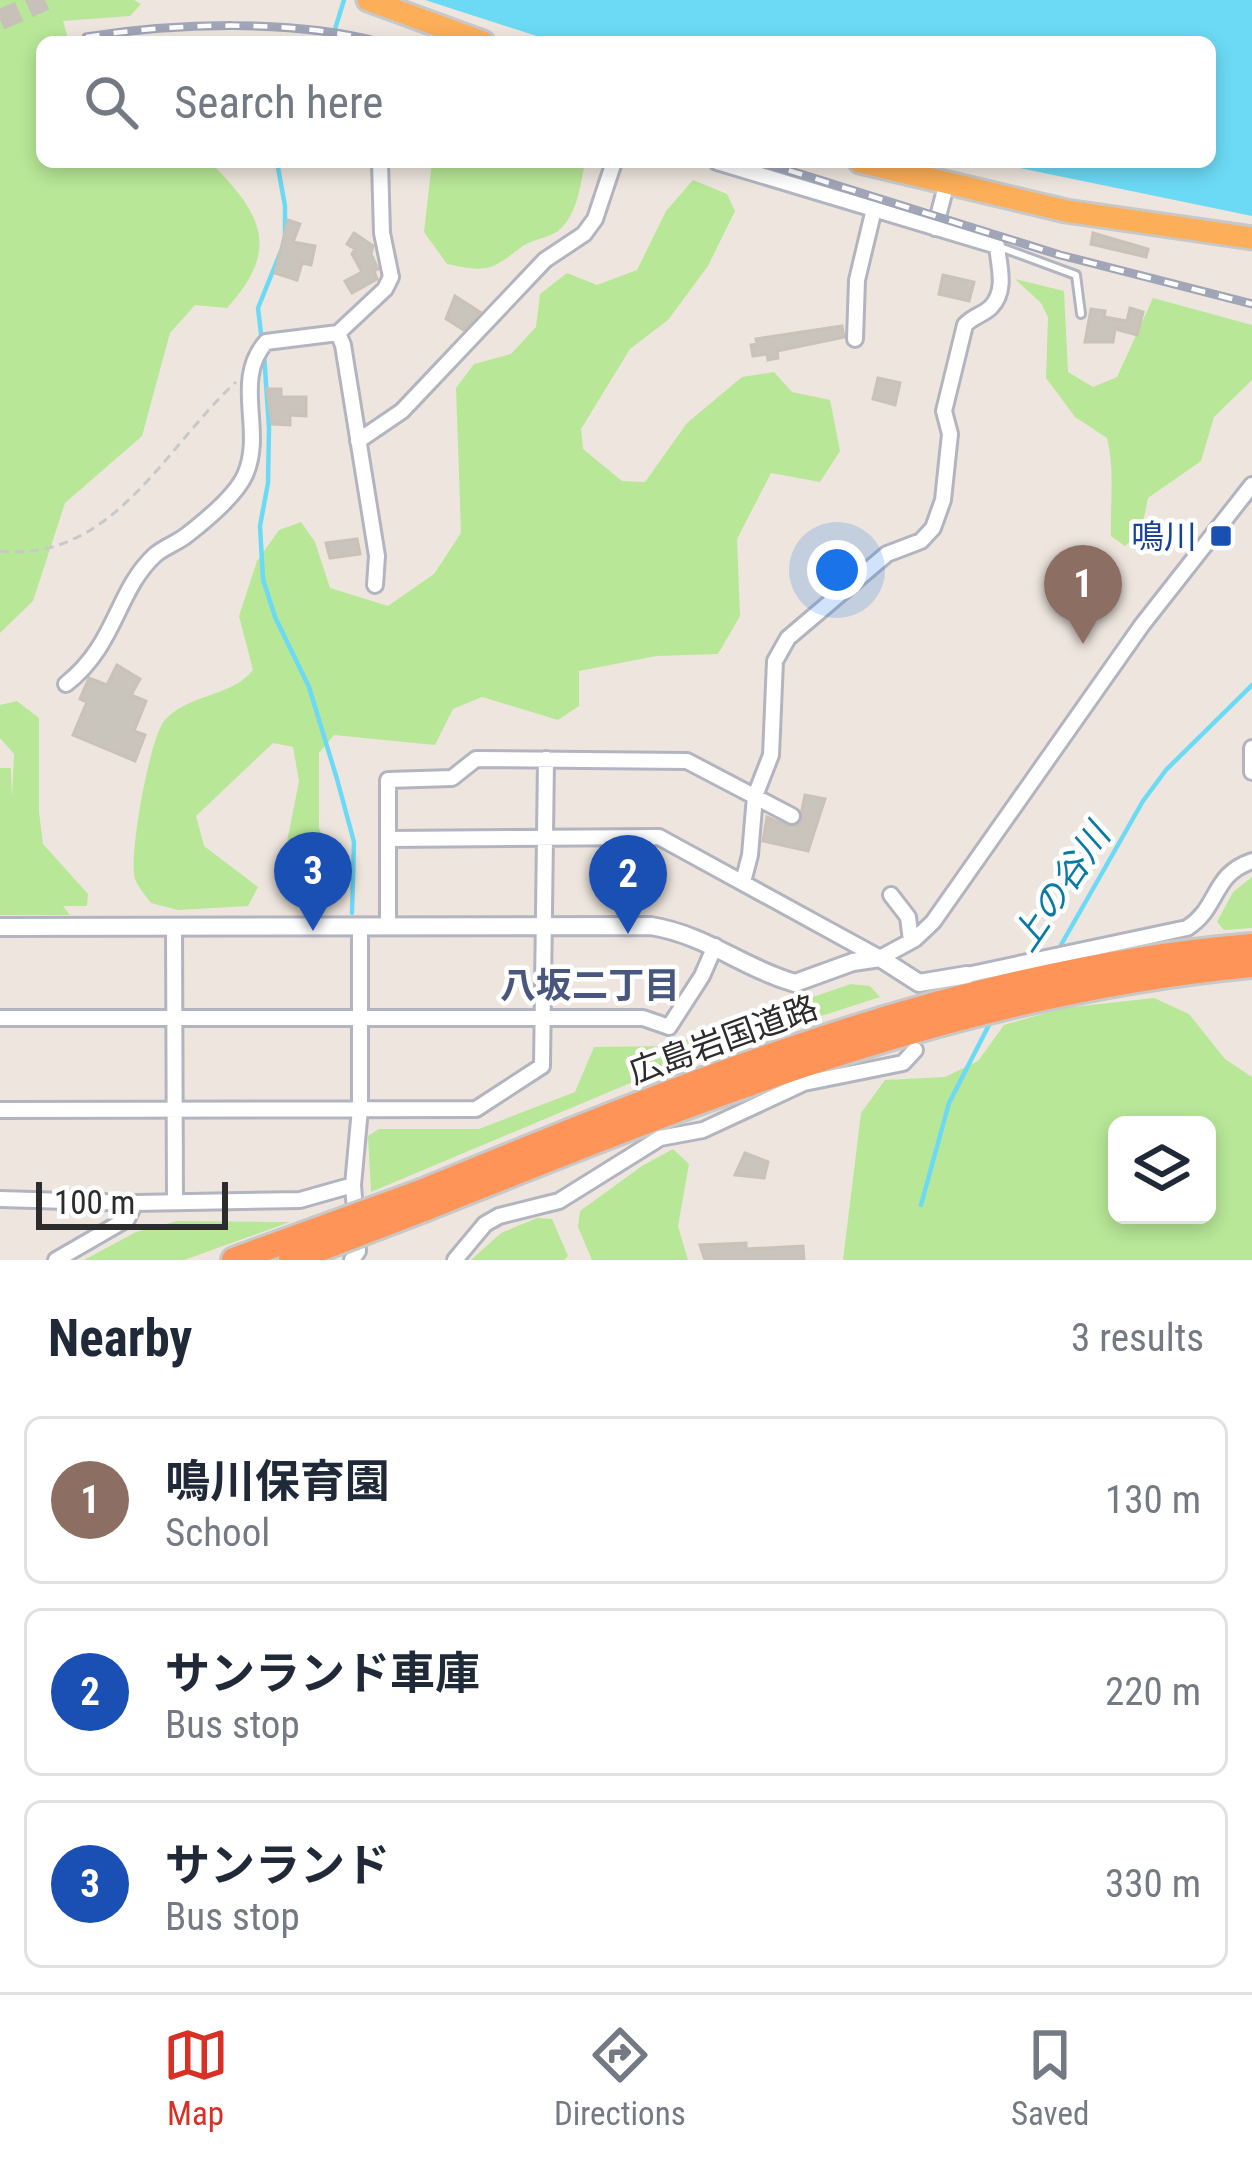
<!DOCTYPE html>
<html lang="en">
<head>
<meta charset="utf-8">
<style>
  :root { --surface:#fff; --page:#f6f6f7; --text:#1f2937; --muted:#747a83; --line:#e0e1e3; --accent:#d93025 }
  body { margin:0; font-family:"Roboto Condensed","Noto Sans JP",sans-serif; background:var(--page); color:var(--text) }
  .controls { position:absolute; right:36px; bottom:36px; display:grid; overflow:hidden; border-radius:18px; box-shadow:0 6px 18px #0003 }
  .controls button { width:108px; height:108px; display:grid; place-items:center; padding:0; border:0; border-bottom:3px solid var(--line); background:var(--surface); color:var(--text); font:60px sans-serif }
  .scale { position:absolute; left:36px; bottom:30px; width:192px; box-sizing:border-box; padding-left:12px; border:6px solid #2c2c2c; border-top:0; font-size:33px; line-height:42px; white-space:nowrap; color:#2c2c2c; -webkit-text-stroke:9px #fff; paint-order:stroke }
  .you { position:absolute; left:837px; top:570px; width:42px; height:42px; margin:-30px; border:9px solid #fff; border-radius:50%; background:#1a73e8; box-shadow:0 0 0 18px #1a73e833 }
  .badge { display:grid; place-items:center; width:78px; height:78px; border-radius:50%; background:var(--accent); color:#fff; font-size:39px; font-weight:700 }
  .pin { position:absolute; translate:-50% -99px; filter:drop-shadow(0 3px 6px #0008) }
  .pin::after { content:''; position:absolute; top:63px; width:42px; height:36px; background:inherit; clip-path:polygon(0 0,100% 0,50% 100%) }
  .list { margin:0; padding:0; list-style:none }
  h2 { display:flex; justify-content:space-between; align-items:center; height:156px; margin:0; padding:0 48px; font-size:51px }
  h2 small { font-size:39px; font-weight:400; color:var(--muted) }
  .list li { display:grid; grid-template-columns:78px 1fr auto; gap:36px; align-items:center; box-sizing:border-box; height:168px; margin:0 24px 24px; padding:0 24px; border:3px solid var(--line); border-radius:18px }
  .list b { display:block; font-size:45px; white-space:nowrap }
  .list p { margin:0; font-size:39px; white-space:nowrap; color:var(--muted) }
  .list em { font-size:39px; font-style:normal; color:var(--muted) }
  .icon { flex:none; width:66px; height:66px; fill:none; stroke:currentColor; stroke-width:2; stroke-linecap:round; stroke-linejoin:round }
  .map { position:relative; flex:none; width:1252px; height:1260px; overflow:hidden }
  .search { position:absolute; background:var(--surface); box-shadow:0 6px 18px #0003; left:36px; right:36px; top:36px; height:132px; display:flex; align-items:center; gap:30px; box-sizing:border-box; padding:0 42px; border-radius:18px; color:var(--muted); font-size:45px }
  .sheet { height:732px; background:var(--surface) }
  nav { display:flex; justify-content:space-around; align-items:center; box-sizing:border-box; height:168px; border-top:3px solid var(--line); background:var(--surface); font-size:33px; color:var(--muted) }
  nav a { display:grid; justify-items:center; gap:6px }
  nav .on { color:var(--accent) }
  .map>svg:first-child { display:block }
  .green { fill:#b8e797; fill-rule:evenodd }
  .water { fill:#6cdaf5 }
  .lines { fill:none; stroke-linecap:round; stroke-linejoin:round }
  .stream { stroke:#6cdaf5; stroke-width:4.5 }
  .building { fill:#c9c4bc; stroke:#cac2b7; stroke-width:3 }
  .trunk-tunnel { stroke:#c7c1ba; stroke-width:21; stroke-dasharray:21 10; stroke-linecap:butt }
  .service-casing { stroke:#b2b5c0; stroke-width:12 }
  .minor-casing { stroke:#b2b5c0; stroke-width:20 }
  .tertiary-casing { stroke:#b2b5c0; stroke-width:22 }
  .trunk-casing { stroke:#c8c8c8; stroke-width:27 }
  .motorway-casing { stroke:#c8c8c8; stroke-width:30 }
  .path { stroke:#c8c8c8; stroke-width:3; stroke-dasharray:9 6; stroke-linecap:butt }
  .service { stroke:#fff; stroke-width:6 }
  .minor { stroke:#fff; stroke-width:14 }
  .tertiary { stroke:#fff; stroke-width:16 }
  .trunk { stroke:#fcae58; stroke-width:21 }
  .motorway { stroke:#ff9458; stroke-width:24 }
  .rail-casing { stroke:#a0a5b7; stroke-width:9 }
  .rail { stroke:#fff; stroke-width:4.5; stroke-dasharray:14; stroke-linecap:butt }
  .motorway-bridge-casing { stroke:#c8c8c8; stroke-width:30; stroke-linecap:butt }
  .motorway-bridge { stroke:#ff9458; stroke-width:24 }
  .transit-dot { fill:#1a4fb4; stroke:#fff; stroke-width:4.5 }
  .labels { text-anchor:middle; stroke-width:9; stroke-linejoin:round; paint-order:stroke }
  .transit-label { font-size:33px; fill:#164399; stroke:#fff; text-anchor:end }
  .street-label { font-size:33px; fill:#2c2c2c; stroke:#fff }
  .water-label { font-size:36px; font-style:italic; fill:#077aa5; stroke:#fff }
  .neighbourhood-label { font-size:36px; font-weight:bold; fill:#49577f; stroke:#fff }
</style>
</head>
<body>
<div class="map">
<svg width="1252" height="1260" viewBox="0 0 1252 1260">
  <rect width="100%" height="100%" fill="#eee6de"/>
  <path class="green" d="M0 0H134L141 4 130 16 63 21 69 42H42V162H210C261 213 282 248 227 308L195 305 170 333 142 436 65 503 33 601 0 633Z
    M432 162H585C580 186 578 214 558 231 549 238 533 239 523 246 491 270 489 273 447 264L424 232Z
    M693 180 727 194 735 211 708 266 668 320 630 349 581 429 583 449 622 481 645 482 687 423 742 377 774 372 792 392 830 400 840 451 820 482 771 473 737 539 740 616 718 654 656 656 579 671V706L558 720 482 697 453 709 435 745 334 735 319 753V828L334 861 317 868 286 847 299 781 293 747 273 743 196 816 204 846 258 887 248 906 178 910 151 903C146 896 138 887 135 879 128 857 150 738 164 721 188 693 231 698 253 670L239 616 257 561 279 530 301 522 315 542 330 588 388 606 434 574 461 533 456 388 474 364 511 354 536 327 540 294 567 273 597 285 637 270 666 211Z
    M1015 279 1064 291 1068 372 1093 387 1117 377 1153 298 1252 325V380L1214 417 1201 461 1148 498 1141 532 1125 546 1111 536C1110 502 1115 470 1107 438L1075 417 1046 378 1048 317 1041 303Z
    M17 701 39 718V812L43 844 88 894 87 906H63L70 915H0V768H11L12 798 14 754 0 738V705Z
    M1252 877V928L1224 930 1217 922 1233 892Z
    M851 984 870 986 880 997 685 1060 371 1192 368 1136 379 1129H479L575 1092 594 1047 668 1046Z
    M1154 998 1189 1014 1225 1059 1252 1077V1260H843L861 1113 885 1080 945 1077 978 1061 1004 1025 1063 1008ZM1117 1125H1207V1215H1117Z
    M673 1149 689 1164 678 1226 688 1260H592L578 1227 580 1211 642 1166Z
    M537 1218 552 1219 568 1256 564 1260H471L501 1233Z
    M177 1221 290 1222 184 1260H84L136 1232Z"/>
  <path class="water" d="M425 0H1252V216L990 162H1210V42H555Z"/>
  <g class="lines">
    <path class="stream" d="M331 42 344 0
      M277 162 285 206V234
      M262 342 258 308 281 251
      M264 354 269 428 268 483 260 526 263 579 275 617 309 687 337 779 354 842 352 913
      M1057 952 1143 801 1166 770 1252 685
      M921 1205 949 1103 991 1021"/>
  </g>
  <path class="building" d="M288 220 300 224 293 242 315 246 311 265 302 263 297 280 275 273Z
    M354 233 373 246 371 254 378 269 374 271 377 279 352 293 345 281 362 272 352 254 355 249 347 244Z
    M1093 233 1148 249 1146 257 1091 244Z
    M943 275 974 282 969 301 939 294Z
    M455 296 480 312 464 330 446 319Z
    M1130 308 1143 312 1137 335 1115 329 1113 342H1085L1091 309 1105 311 1104 317 1127 321Z
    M842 326 844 337 777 351 778 358 768 360 767 354 753 356 751 345 757 344 756 339Z
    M878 378 900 383 895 405 873 399Z
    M267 389H281V397H306V416L290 415V425L272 424Z
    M357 539 360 554 330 558 326 543Z
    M117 665 140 679 131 695 146 701 134 731 145 735 135 761 73 735 87 702 80 699 89 678 107 685Z
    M805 795 825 799 808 851 763 841 767 817 788 826 799 825Z
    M745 1153 768 1162 764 1178 735 1175Z
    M746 1243V1249L803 1246 804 1260H705L700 1245Z"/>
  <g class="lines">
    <path class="trunk-tunnel" d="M0 20 45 0"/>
    <defs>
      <path id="service" d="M1000 247 1076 275 1081 314"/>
      <path id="minor" d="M717 162 997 246C999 267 1007 290 991 307 983 315 973 316 965 325L944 411 950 434 943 500 933 528 921 541 887 554 788 638 775 661 771 755 755 796 750 855 743 882
        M935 228 947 182
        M338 333 343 345 377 556 375 585
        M855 339 857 280 874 209
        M358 441 402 411 545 260 584 234 595 219 614 162
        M66 684C117 644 116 591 155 555 164 547 177 543 187 535 205 521 236 495 245 475 265 430 232 381 266 342L338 333 385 289 391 277 382 233 380 162
        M1252 748V772
        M388 839 659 837 880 958 915 939 933 922 1142 625 1252 485
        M891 895 908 917 911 941
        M174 926 175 1202
        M388 927V780L452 778 476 759 687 761 792 816
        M967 975 1187 928C1220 907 1211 875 1252 861
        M0 1018H643L669 1027 702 976 715 946
        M0 1110 476 1109 542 1066 546 759
        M0 1199 135 1203 300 1200 353 1185
        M56 1260 127 1219 135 1203
        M352 1260 358 1251 353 1185 360 1109V926
        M455 1260 485 1224 499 1216 559 1201 660 1138 703 1130 804 1083 903 1063 915 1050"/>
      <path id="tertiary" d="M0 927 651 926C706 935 743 968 795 983L853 962 880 958 919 983 967 975"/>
      <path id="trunk" d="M368 0 483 42
        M860 162 1066 211 1252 238"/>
      <path id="motorway" d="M421 1192C690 1082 959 970 1252 946
        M424 1209C698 1100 955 993 1252 965
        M234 1260 261 1250"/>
    </defs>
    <use href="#service" class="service-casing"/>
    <use href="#minor" class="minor-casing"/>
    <use href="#tertiary" class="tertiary-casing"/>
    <use href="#trunk" class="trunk-casing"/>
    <use href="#motorway" class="motorway-casing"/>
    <path class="path" d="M0 551C112 563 165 447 236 382"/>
    <use href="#service" class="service"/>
    <use href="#minor" class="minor"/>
    <use href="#tertiary" class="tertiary"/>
    <use href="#trunk" class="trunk"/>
    <use href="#motorway" class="motorway"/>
    <defs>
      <path id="rail" d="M86 37C175 23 292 19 380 42
        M762 162 1060 255 1252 304"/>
    </defs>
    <use href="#rail" class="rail-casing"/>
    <use href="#rail" class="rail"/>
    <defs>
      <path id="motorway-bridge" d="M261 1250 421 1192
        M291 1260 424 1209"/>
    </defs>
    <use href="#motorway-bridge" class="motorway-bridge-casing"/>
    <use href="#motorway-bridge" class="motorway-bridge"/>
  </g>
  <rect class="transit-dot" x="1209" y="524" width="24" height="24" rx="6"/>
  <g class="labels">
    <g class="transit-label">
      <text x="1197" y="548">鳴川</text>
    </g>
    <g class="street-label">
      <text transform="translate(723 1039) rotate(-20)" y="12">広島岩国道路</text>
    </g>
    <g class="water-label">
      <text transform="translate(1060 887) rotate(-56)" y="13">上の谷川</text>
    </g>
    <g class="neighbourhood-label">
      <text x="590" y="998">八坂二丁目</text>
    </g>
  </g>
</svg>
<div class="controls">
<button><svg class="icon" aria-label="layers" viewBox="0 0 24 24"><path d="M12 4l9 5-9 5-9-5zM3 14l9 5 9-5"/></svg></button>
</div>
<div class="scale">100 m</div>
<div class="you"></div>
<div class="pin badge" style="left:1083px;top:644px;background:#8d6e63">1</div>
<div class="pin badge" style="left:628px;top:934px;background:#1a4fb4">2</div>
<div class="pin badge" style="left:313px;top:931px;background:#1a4fb4">3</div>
<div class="search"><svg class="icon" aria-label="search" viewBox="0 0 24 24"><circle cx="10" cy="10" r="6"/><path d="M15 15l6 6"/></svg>Search here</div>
</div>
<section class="sheet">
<h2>Nearby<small>3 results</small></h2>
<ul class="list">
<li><span class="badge" style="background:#8d6e63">1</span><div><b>鳴川保育園</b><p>School</p></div><em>130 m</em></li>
<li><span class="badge" style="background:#1a4fb4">2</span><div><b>サンランド車庫</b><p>Bus stop</p></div><em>220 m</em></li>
<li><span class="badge" style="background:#1a4fb4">3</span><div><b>サンランド</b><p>Bus stop</p></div><em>330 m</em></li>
</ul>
</section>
<nav>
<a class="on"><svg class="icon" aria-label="map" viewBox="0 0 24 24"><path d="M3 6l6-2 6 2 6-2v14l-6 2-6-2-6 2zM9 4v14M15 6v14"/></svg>Map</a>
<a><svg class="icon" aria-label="directions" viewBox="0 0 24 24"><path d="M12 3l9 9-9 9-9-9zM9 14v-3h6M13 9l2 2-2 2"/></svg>Directions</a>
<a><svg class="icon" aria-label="saved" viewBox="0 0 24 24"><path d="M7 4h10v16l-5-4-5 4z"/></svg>Saved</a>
</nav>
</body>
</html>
